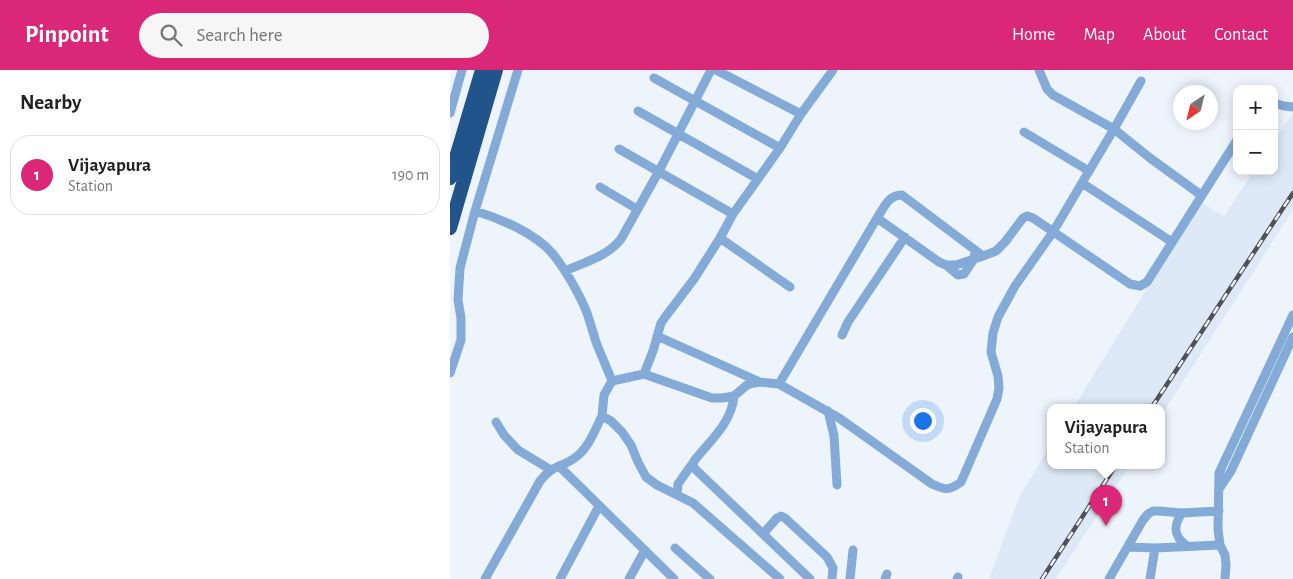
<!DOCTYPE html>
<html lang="en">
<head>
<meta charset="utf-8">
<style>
  :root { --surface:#fff; --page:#f6f6f6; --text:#222; --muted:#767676; --line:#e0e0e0; --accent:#db2777 }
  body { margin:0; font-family:"Alegreya Sans",sans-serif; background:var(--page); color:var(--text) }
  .controls { position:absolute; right:15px; top:15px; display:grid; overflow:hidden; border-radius:10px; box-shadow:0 2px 12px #0003 }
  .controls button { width:45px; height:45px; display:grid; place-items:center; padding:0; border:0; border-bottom:1px solid var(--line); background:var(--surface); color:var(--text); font:25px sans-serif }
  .compass { position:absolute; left:723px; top:15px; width:45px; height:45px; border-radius:50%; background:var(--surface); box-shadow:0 2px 12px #0003; rotate:215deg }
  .you { position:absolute; left:472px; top:350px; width:18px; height:18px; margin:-12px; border:4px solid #fff; border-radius:50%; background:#1a73e8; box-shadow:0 0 0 8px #1a73e833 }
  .badge { display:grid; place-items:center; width:32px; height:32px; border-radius:50%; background:var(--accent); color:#fff; font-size:16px; font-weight:700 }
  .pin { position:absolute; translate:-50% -41px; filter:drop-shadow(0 1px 2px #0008) }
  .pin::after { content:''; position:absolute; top:26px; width:18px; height:15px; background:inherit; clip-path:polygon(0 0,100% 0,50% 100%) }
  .popup { position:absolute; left:597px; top:334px; width:118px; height:65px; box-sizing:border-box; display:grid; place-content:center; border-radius:10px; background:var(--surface); filter:drop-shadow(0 1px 4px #0005); font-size:16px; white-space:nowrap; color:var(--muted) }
  .popup b { font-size:19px; color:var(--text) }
  .popup::after { content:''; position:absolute; left:50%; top:100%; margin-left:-10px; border:10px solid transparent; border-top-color:var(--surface) }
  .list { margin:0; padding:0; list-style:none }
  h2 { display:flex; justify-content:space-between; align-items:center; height:65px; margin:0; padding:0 20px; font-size:21px }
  h2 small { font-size:16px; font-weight:400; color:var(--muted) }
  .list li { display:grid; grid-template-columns:32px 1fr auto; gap:15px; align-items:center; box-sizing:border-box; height:80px; margin:0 10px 10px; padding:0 10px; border:1px solid var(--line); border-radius:20px }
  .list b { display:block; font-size:19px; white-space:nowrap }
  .list p { margin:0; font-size:16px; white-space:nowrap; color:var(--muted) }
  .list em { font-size:16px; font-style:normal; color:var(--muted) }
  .icon { flex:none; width:28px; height:28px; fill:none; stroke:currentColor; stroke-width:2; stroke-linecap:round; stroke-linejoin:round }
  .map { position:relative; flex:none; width:843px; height:509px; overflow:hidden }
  header { display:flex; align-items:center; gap:30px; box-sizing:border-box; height:70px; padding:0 25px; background:var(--accent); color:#fff }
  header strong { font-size:24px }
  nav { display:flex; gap:28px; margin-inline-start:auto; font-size:18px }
  .search { width:350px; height:45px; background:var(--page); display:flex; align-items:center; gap:12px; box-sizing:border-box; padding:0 18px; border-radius:28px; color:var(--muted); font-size:19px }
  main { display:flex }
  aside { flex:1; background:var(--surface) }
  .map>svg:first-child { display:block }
  .built { fill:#dee9f7 }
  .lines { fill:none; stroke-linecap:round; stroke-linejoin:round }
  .minor { stroke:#84abd8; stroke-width:9 }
  .highway { stroke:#21548a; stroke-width:14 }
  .rail-casing { stroke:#4e5155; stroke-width:4.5 }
  .rail { stroke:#eef4fc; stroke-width:2.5; stroke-dasharray:8; stroke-linecap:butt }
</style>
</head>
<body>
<header>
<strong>Pinpoint</strong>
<div class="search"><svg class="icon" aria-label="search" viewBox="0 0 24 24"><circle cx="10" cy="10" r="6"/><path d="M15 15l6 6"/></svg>Search here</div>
<nav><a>Home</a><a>Map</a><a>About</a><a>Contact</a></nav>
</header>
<main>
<aside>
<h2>Nearby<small></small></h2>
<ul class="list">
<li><span class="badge">1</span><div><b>Vijayapura</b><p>Station</p></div><em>190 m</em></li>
</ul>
</aside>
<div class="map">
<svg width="843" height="509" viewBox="0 0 843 509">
  <rect width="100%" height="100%" fill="#eef4fc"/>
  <path class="built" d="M843 43V140L711 346V337H624L750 132 774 146 804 101H824V71Z
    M601 375V395H680L606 509H539L569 427Z"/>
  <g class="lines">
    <path class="minor" d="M266 0 351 44
      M383 0 351 44 330 78 283 144 270 168 244 209 216 246 211 253 203 281 194 304 262 328H272L284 326 297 315 304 313 310 312 329 314 389 348 482 414C495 420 499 421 511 412L547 329 549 318 548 306 541 282 543 263 548 247 565 216 603 162 639 101 664 59 691 11
      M589 0 597 19 603 25 664 59 700 88 751 125
      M204 8 330 78
      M824 33 834 36 843 37
      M188 41 308 109
      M0 43 12 0
      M574 62 639 101
      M169 79 283 144
      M632 113 722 172
      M150 117 187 139
      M25 141C49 148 85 163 102 183 114 197 130 225 137 243 140 252 143 262 146 272 151 285 157 298 162 311
      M427 148 489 192 496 195H506L533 186
      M270 168 340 217
      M496 195 508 205 514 204 524 189V186
      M115 201C135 192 158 186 171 169L209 101 261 0
      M392 265 398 252 455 167
      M207 266 310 312
      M0 303 11 270V248L8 230 10 198 25 141 68 0
      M329 314 427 148C434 138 438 125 452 125L533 186 546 181 555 172 573 148 577 146 583 148 680 214 690 216 697 212 787 70
      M284 326C282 352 260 371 244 391L243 397 360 509
      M378 341 384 366 387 415
      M152 346 154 325 162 311 194 304
      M46 352 54 365 68 380 101 400
      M109 396 224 509
      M769 419 781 401 843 267
      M227 425 228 414 242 394
      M732 443C723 456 723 466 737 476
      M313 464 327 448 331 446 335 448 377 487 383 498 382 509
      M678 477 705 478 770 475
      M225 478 260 509
      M35 509 90 411C102 395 113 397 126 387 139 377 145 360 152 346L161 351 172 362 181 375 188 392 196 407 207 415 243 433 330 509
      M110 509 149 436
      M179 509 195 480
      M400 509 403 480
      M435 509 437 504
      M507 509 508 507
      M659 509 693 450 698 444 703 441H709L732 443 769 441
      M700 509 705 478
      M775 509 776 495 775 485 770 475 768 459 769 403 843 245"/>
    <path class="highway" d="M0 108 32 0
      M0 158 46 0"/>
    <defs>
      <path id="rail" d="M702 337 843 123
        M592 509 666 395"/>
    </defs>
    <use href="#rail" class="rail-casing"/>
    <use href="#rail" class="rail"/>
  </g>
</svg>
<div class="controls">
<button>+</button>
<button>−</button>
</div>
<svg class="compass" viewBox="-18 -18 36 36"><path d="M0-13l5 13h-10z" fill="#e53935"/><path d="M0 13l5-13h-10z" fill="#767676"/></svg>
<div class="you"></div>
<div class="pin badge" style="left:656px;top:456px">1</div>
<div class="popup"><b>Vijayapura</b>Station</div>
</div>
</main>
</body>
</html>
